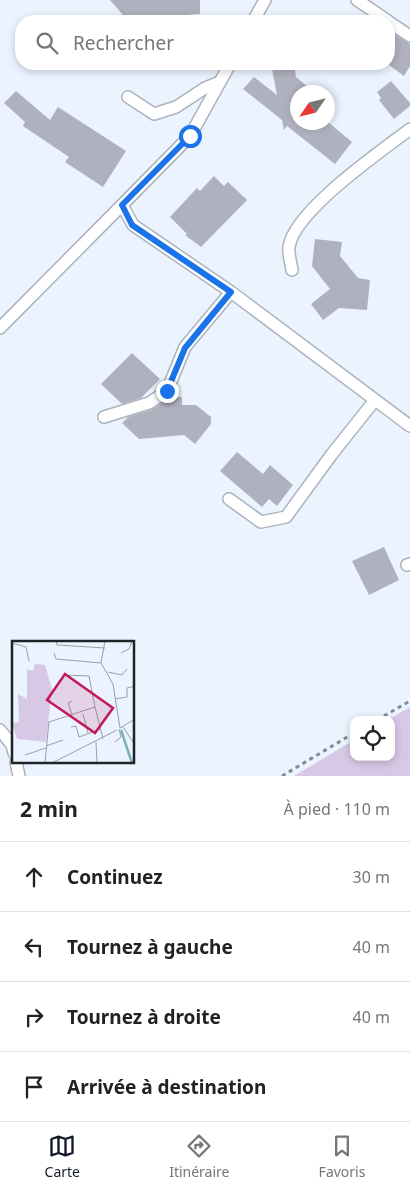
<!DOCTYPE html>
<html lang="fr">
<head>
<meta charset="utf-8">
<style>
  :root { --surface:#fff; --page:#f2f2f2; --text:#222; --muted:#767676; --line:#e0e0e0; --accent:#111827 }
  body { margin:0; font-family:"Noto Sans",sans-serif; background:var(--page); color:var(--text) }
  .controls { position:absolute; right:15px; bottom:15px; display:grid; overflow:hidden; border-radius:10px; box-shadow:0 2px 8px #0003 }
  .controls button { width:45px; height:45px; display:grid; place-items:center; padding:0; border:0; border-bottom:1px solid var(--line); background:var(--surface); color:var(--text); font:25px sans-serif }
  .compass { position:absolute; left:290px; top:85px; width:45px; height:45px; border-radius:50%; background:var(--surface); box-shadow:0 2px 8px #0003; rotate:235deg }
  .stop { position:absolute; width:15px; height:15px; margin:-11px; border:4px solid #1a73e8; border-radius:50%; background:#fff }
  .stop.end { background:#1a73e8; border-color:#fff; box-shadow:0 1px 5px #0008 }
  .list { margin:0; padding:0; list-style:none }
  h2 { display:flex; justify-content:space-between; align-items:center; height:65px; margin:0; padding:0 20px; font-size:21px }
  h2 small { font-size:16px; font-weight:400; color:var(--muted) }
  .list li { display:grid; grid-template-columns:32px 1fr auto; gap:15px; align-items:center; box-sizing:border-box; height:70px; padding:0 20px; border-top:1px solid var(--line) }
  .list b { display:block; font-size:19px; white-space:nowrap }
  .list em { font-size:16px; font-style:normal; color:var(--muted) }
  .icon { flex:none; width:28px; height:28px; fill:none; stroke:currentColor; stroke-width:2; stroke-linecap:round; stroke-linejoin:round }
  .map { position:relative; flex:none; width:410px; height:776px; overflow:hidden }
  .search { position:absolute; background:var(--surface); box-shadow:0 2px 8px #0003; left:15px; right:15px; top:15px; height:55px; display:flex; align-items:center; gap:12px; box-sizing:border-box; padding:0 18px; border-radius:20px; color:var(--muted); font-size:19px }
  .sheet { height:345px; background:var(--surface) }
  nav { display:flex; justify-content:space-around; align-items:center; box-sizing:border-box; height:70px; border-top:1px solid var(--line); background:var(--surface); font-size:14px; color:var(--muted) }
  nav a { display:grid; justify-items:center; gap:2px }
  nav .on { color:var(--accent) }
  .map>svg:first-child { display:block }
  .green { fill:#d7c8e5 }
  .building { fill:#b0b1be }
  .lines { fill:none; stroke-linecap:round; stroke-linejoin:round }
  .service-casing { stroke:#abb3be; stroke-width:14 }
  .path { stroke:#848a92; stroke-width:3; stroke-dasharray:4 4; stroke-linecap:butt }
  .service { stroke:#fff; stroke-width:11 }
  .route { stroke:#1a73e8; stroke-width:6 }
  .inset-river { fill:none; stroke:#7ab2b8; stroke-width:2.5 }
  .inset-road { fill:none; stroke:#999fa8; stroke-width:1 }
  .view { fill:#c2185b; fill-opacity:0.15; stroke:#c2185b; stroke-width:2.5 }
  .inset-edge { fill:none; stroke:#1f2226; stroke-width:2.5 }
</style>
</head>
<body>
<div class="map">
<svg width="410" height="776" viewBox="0 0 410 776">
  <rect width="100%" height="100%" fill="#eaf3fe"/>
  <path class="green" d="M410 707V776H294L354 740V757H391V720H388Z"/>
  <path class="building" d="M110 0H200V14L155 17V21H128Z
    M389 31 410 44V66L404 76 389 65Z
    M271 64H294L296 77 314 92H298V122H328L352 142 335 164 287 126 284 130 282 120 243 89 254 77 277 95Z
    M391 81 410 103V106L394 119 379 100 381 98 377 92Z
    M16 91 50 120 58 107 126 151 103 187 65 162 69 157 23 126 25 122 4 103Z
    M214 176 224 186 228 182 247 200 201 247 185 235 187 234 170 217 197 188 200 191Z
    M315 239 342 242 340 256 358 278 370 280 367 310 339 308 323 320 311 304 330 289 312 266Z
    M132 353 160 379 141 398 122 404 101 384Z
    M171 397H182V405H196L211 417V424L195 444 184 435 139 439 122 423 128 417 151 410Z
    M237 452 263 474 270 465 293 485 277 506 269 499 262 507 220 471Z
    M384 547 399 580 369 595 352 561Z"/>
  <g class="lines">
    <defs>
      <path id="service" d="M357 0 388 21
        M253 21 265 0
        M389 22 410 36
        M230 64 190 136 122 205 133 225 231 292 410 426
        M128 97 154 114 176 107 205 88 220 82
        M292 270C291 263 288 254 289 247 294 211 380 152 410 129
        M0 328 122 205
        M104 417 149 403 167 391 185 347 231 292
        M229 499 261 522 286 517 332 454 375 400
        M407 565 410 564
        M0 730 12 745 14 753
        M16 762 19 776"/>
    </defs>
    <use href="#service" class="service-casing"/>
    <path class="path" d="M377 720 410 701
      M282 776 354 733"/>
    <use href="#service" class="service"/>
  </g>
  <g class="lines">
    <path class="route" d="M167 391 185 348 231 292 132 225 122 205 190 136"/>
  </g>
  <g transform="translate(12 641)">
    <rect width="122" height="122" fill="#eaf3fe"/>
    <path d="M23 23 33 24 40 48 34 101 5 98 0 82 7 81 6 53 15 58V28L21 30Z" fill="#d7c8e5"/>
    <path class="inset-river" d="M109 89 120 122"/>
    <path class="inset-road" d="M44 0 45 4 93 7M93 0 89 22 101 43 108 87M0 2 14 6 17 20M42 12 44 18 89 22M109 12 117 8 120 0M96 31 110 34 115 28M51 34 77 35 83 66M103 58 115 56V47L123 45M60 73 56 62 60 60M71 73 76 92M37 81 83 66 91 98M59 86 64 85 67 96 89 88M111 86 123 104M108 87 123 78M84 101 85 122M103 101 109 96 107 88M34 105 51 99M13 114 34 107M33 122 37 80M40 122 105 89"/>
    <path class="view" d="M53 33 101 67 83 92 35 59Z"/>
    <rect width="122" height="122" class="inset-edge"/>
  </g>
</svg>
<div class="controls">
<button><svg class="icon" aria-label="locate" viewBox="0 0 24 24"><circle cx="12" cy="12" r="6"/><path d="M12 2v4M12 18v4M2 12h4M18 12h4"/></svg></button>
</div>
<svg class="compass" viewBox="-18 -18 36 36"><path d="M0-13l5 13h-10z" fill="#e53935"/><path d="M0 13l5-13h-10z" fill="#767676"/></svg>
<div class="stop" style="left:190px;top:136px"></div>
<div class="stop end" style="left:167px;top:391px"></div>
<div class="search"><svg class="icon" aria-label="search" viewBox="0 0 24 24"><circle cx="10" cy="10" r="6"/><path d="M15 15l6 6"/></svg>Rechercher</div>
</div>
<section class="sheet">
<h2>2 min<small>À pied · 110 m</small></h2>
<ul class="list">
<li><svg class="icon" aria-label="ahead" viewBox="0 0 24 24"><path d="M12 20V5M6 11l6-6 6 6"/></svg><div><b>Continuez</b></div><em>30 m</em></li>
<li><svg class="icon" aria-label="left" viewBox="0 0 24 24"><path d="M17 20v-9H6M10 6l-5 5 5 5"/></svg><div><b>Tournez à gauche</b></div><em>40 m</em></li>
<li><svg class="icon" aria-label="right" viewBox="0 0 24 24"><path d="M7 20v-9h11M14 6l5 5-5 5"/></svg><div><b>Tournez à droite</b></div><em>40 m</em></li>
<li><svg class="icon" aria-label="arrive" viewBox="0 0 24 24"><path d="M6 21V4h12l-3 4 3 4H6"/></svg><div><b>Arrivée à destination</b></div></li>
</ul>
</section>
<nav>
<a class="on"><svg class="icon" aria-label="map" viewBox="0 0 24 24"><path d="M3 6l6-2 6 2 6-2v14l-6 2-6-2-6 2zM9 4v14M15 6v14"/></svg>Carte</a>
<a><svg class="icon" aria-label="directions" viewBox="0 0 24 24"><path d="M12 3l9 9-9 9-9-9zM9 14v-3h6M13 9l2 2-2 2"/></svg>Itinéraire</a>
<a><svg class="icon" aria-label="saved" viewBox="0 0 24 24"><path d="M7 4h10v16l-5-4-5 4z"/></svg>Favoris</a>
</nav>
</body>
</html>
